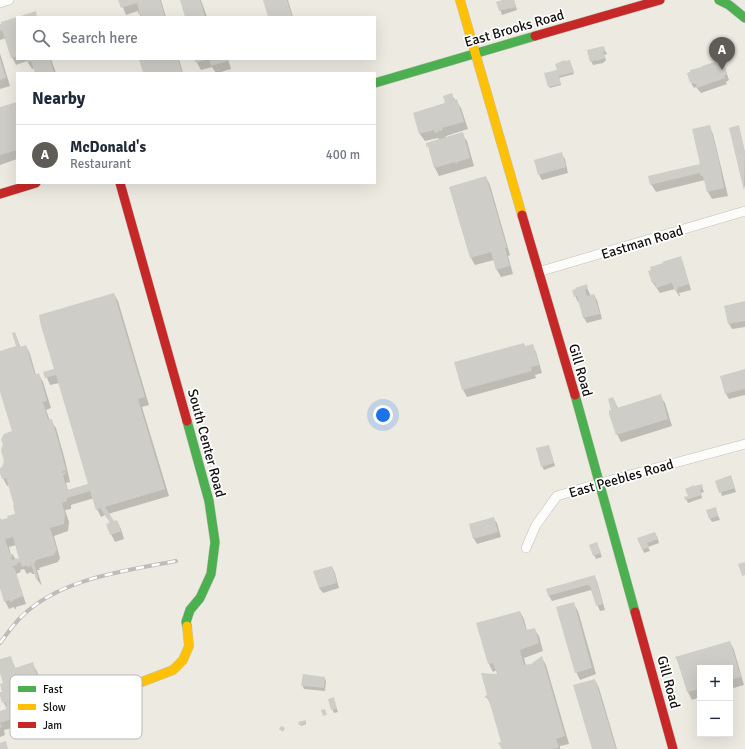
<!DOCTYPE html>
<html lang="en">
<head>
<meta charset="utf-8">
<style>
  :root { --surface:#fff; --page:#f2f2f3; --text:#1f2937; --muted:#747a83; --line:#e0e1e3; --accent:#5f5c57 }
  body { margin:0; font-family:Signika,sans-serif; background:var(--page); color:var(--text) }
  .controls { position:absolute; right:12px; bottom:12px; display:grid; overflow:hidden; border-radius:0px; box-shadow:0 4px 16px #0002 }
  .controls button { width:36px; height:36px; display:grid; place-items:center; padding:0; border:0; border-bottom:1px solid var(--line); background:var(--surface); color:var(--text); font:20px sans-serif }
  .you { position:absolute; left:383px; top:415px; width:14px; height:14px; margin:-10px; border:3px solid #fff; border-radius:50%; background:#1a73e8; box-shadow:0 0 0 6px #1a73e833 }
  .badge { display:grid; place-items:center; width:26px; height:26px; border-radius:50%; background:var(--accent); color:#fff; font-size:13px; font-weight:700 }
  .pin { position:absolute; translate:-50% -33px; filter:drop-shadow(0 1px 2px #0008) }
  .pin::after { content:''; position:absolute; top:21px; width:14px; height:12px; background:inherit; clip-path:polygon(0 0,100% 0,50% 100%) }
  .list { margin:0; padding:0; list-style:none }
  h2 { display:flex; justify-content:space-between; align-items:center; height:52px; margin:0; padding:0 16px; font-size:17px }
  h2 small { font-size:13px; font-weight:400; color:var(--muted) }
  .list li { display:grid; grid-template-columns:26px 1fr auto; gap:12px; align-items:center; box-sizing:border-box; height:60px; padding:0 16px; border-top:1px solid var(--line) }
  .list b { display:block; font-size:15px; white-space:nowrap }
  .list p { margin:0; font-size:13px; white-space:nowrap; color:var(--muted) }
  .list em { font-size:13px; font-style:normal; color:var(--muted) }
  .icon { flex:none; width:22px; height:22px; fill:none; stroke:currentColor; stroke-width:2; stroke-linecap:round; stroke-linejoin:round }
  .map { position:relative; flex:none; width:745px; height:749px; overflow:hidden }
  .search { position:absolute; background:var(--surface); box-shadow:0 4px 16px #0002; left:16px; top:16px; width:360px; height:44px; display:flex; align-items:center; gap:10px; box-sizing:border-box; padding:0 14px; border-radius:0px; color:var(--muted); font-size:15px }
  .panel { position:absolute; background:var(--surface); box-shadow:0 4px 16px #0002; left:16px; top:72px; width:360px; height:112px; border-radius:0px }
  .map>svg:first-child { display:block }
  .shadow { fill:#0003; fill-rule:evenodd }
  .building { fill:#cfcdc7; fill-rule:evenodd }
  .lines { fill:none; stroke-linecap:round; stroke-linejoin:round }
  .street-casing { stroke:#c2c0ba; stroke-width:10 }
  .fast-casing { stroke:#c2c0ba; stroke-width:10 }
  .slow-casing { stroke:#c2c0ba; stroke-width:10 }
  .jam-casing { stroke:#c2c0ba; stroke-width:10 }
  .street { stroke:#fcfcfb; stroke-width:9 }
  .fast { stroke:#4caf50; stroke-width:9 }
  .slow { stroke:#ffc107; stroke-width:9 }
  .jam { stroke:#c62828; stroke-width:9 }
  .rail-casing { stroke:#bdbcba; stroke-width:4 }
  .rail { stroke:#fff; stroke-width:2.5; stroke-dasharray:8; stroke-linecap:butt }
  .labels { text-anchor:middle; stroke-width:3.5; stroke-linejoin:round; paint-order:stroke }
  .street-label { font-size:14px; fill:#12100c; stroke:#fff }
  .key { fill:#fff; stroke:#b8b7b6; stroke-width:1 }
  .key-label { font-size:11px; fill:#12100c }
</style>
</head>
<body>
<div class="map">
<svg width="745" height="749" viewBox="0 0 745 749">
  <rect width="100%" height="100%" fill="#edeae2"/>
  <path class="shadow" d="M120 0H161L166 17H141L138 11 126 15Z
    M181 0H201L207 17H186Z
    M264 0H288L293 17H269Z
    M503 0H514L517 10 502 15 498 3Z
    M17 18V59H51L56 73H35V68L32 69 27 61 16 65 12 57 6 38 0 40V25Z
    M603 47 607 54 604 55 606 60 603 63 593 65 591 61Z
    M0 53 10 86 0 89Z
    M140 59H179L183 73H144Z
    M195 59H228L231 69 218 73H216L212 67 201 70Z
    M570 63 574 74 559 78 561 85 550 88 545 74 558 70Z
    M725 68 729 80 726 82 727 84 701 93 696 87 694 88 691 83Z
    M451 94 461 108 468 129 446 136V138L462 134 467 141 474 166 439 176 435 168 428 144 440 140 438 138 425 141 420 134 414 113 446 103Z
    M17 103V159L0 165V108Z
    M709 126 713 134 728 196 712 199 708 192 705 180 656 192 651 184 701 165Z
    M739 127 745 153V189L730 129Z
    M561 154 565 159 568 173 542 180 539 175Z
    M486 177 490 185 510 255 508 256 513 274 501 277 497 270 494 260 475 265 471 258 450 187Z
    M680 257 683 263 691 290 679 293 680 296H679L675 289 660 293 653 283 652 270Z
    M586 286 591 296 594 295 597 300 602 319 587 323 584 318 580 302H578L573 291Z
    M114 294 118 301 149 405 142 407 169 496 108 514 114 523 117 521 121 529 124 539 115 542 111 534V523L105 515 101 517 97 509 94 498 71 505V509L65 510 69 522 68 531 54 536 60 558 58 562 39 568 40 570H37L42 586 36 578 35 574H32L31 572 27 574 24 569 20 570 21 572 16 574 26 604 16 607V609H15L14 607 9 609 5 601 0 585V517L1 521 17 514 9 485 7 486 0 472V469L3 468 13 432 0 388V352L17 347 15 333 21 348 26 346 30 354 36 375H39L43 382 51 408 46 410 50 421H51L56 428 65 460 70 482 66 483 68 491 89 484 59 383 50 385 45 373 55 370ZM16 545 21 562 18 559 16 560 13 555H11L9 547Z
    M745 302V327L732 329 729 324 725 306Z
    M524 344 526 347 532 345 536 352 542 373 535 375 536 378 467 397 463 390Z
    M745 370V395L729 399 726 394 721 377Z
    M660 396 665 403 672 426 621 442 617 434 612 410 613 398 618 408Z
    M550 449 555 466 544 470 542 466Z
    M731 476 736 492 722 496 717 481Z
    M701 485 704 492 701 493 702 498 688 503 686 499 695 487Z
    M715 508 720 520 712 522 710 519Z
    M493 518 497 523 501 537 477 544 474 539 470 525Z
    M657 536 659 543 648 547 650 551 644 553 639 539Z
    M598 547 602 557 596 559 594 555Z
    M332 567 335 573 339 588 323 593 319 588Z
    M594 576 597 581 605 610 600 611 591 590 552 601 549 596 547 589Z
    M573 603 578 611 596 674 580 680 576 672Z
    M520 612 524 619 527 631 534 629 539 636 543 651 524 658 526 666 531 665 542 658 546 665 569 744 560 746V749H502L500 745 502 743 491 705 486 696H488L498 675 497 670 493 672 489 664 477 624Z
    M730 642 734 650 744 685 730 689V668H700V697L692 700 688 692 676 657Z
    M10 657 16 669 32 664 37 671 42 688 12 698 15 707 13 708 18 716 21 726H19L14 719 16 727 4 730 5 735 0 737V712L7 710 0 693H3L4 684 0 670V660Z
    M324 678 326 681 325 691 304 689 302 685Z
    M595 680 599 688 617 749H593Z
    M333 698 338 712 334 713 329 700Z
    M306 722V724L301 726 300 725Z"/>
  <path class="building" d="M118 0H160L165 17H141L140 13 138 14V12L139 11 137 3 121 8Z
    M180 0H200L205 17H185Z
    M263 0H287L292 17H268Z
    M502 0H514L516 7 512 8V9L510 8 499 11 496 2Z
    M36 11 37 17H18Z
    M17 17V56L11 58 2 30 0 31V24H1V22Z
    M604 46 605 51 603 52 605 58 597 61 596 60 590 62 587 50Z
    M0 58 6 78 0 80Z
    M26 59H50L54 73H35L31 61 26 62Z
    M139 59H178L182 73H143Z
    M194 59H208L196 63Z
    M209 59H227L228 61 211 66Z
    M565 60V61L570 60 574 72 559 76 561 84 548 87 544 73 557 70 555 64Z
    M718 61 719 62 722 61 724 64 727 74 724 76 725 78 697 88 696 84H694L692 82 690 83 687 73 690 72V70L702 67V66Z
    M452 93 454 100 457 99 464 122 442 128 443 130 440 131 438 129 439 132 435 133 434 130 419 134 413 113 445 103 443 96Z
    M17 102V150L0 155V107Z
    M710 125 719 161 724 188 707 192 703 176H701L700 173 650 185 648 176 700 164 692 129Z
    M739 125 745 152 744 191 729 128Z
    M463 132 470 158 457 162V164H456L455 162 434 168 428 146 426 147V143Z
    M562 152 566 167 538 175 534 160Z
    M486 176 507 248H505L510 266 496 270 491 252 470 258 449 187Z
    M681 256 689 284 677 288 678 290 675 291 672 283 656 288 655 283H652L648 271 651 270 650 267 663 263 662 262Z
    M587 284 588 289H585L587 296 594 294 600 314 583 318 577 296 574 297 572 290 576 289 575 288Z
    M114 293 145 397 138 399 165 489 105 507 114 521 117 520 121 531 110 535 106 524 109 523V521L100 508 96 510 90 491 67 498V501L62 503 65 514 64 524 50 528 57 550 54 555 36 560V562L34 563 38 578 36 579 30 561 31 566 27 567V565L22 567 20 562 17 563V565L13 566 12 568 14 567 15 569 23 596 13 600V601L10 602 9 600 4 602 0 588V520L8 518 7 516 15 514 13 505H14L6 478 2 479 0 473V468L2 467 4 461 1 450 3 445 1 439 4 434 12 431 0 392V351L16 346 12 333 15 332 20 347 26 345 35 375 39 373 47 401 43 402 48 420 52 419 61 451 66 470 62 472V473L65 472 66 474 63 475 67 490 88 484 56 375 45 378 43 372 54 369 41 326 39 315ZM13 537 19 559 18 560V558L12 560 11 557 14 556 13 554H10L5 539Z
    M745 301V321L728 324 724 306Z
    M524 343 525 346 533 344 539 365 531 367 532 371 462 390 454 362Z
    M745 369V389L725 394 720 376Z
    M661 394 668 419 616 435 609 414V410H611L608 399 613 397 617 408Z
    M549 445 554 463 541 467 536 448Z
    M731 475 735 488 719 493 715 481Z
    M702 484 703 488 700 490 702 495 685 500 684 497 688 496 685 489 694 485 695 486Z
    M716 507 718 516 709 519 706 510Z
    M494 517 498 532 473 539 469 524Z
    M655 532 658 539 647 543 649 547 642 550 637 538Z
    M597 542 601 553 593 556 589 545Z
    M745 562V575L742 576 738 564Z
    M332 566 337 583 319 588 313 571Z
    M595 575 603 604 596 606 590 586 587 585 548 596 546 589Z
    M574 602 592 668 575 673 556 607Z
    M520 611 526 630 535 628 539 643 520 650 524 665 531 664 542 656 565 736 556 739 559 747 553 749H502L501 745H499L498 743 501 742 488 697 485 698V696L487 695 481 673 497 674 493 663 488 664 476 623Z
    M730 641 741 677 730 680V668H700V689L687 692 677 659H676L675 657Z
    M11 656 15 668 33 662 39 681 9 690 12 700 9 701 10 706 12 705V708L14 707 17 718 14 719 10 708 9 709 12 719 0 723 2 727 0 728V711L6 709V706H7L5 702 2 703 0 696V692H2L0 684 3 683 0 673V659Z
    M303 674 325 677 324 688 301 686Z
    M595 679 606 715 616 749H592L573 685Z
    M334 697 337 709 331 710 328 699Z
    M325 709 327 715 323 716 321 710Z
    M306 720V723L299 725 298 722Z
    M281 726 285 728 283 732 279 729Z
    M6 741 8 749H0V743Z"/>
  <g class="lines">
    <defs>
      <path id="street" d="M0 3 9 0
        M538 272 745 211
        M526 548 536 525 557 496 600 483 745 444"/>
      <path id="fast" d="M719 0 729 5 745 18
        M375 83 535 36
        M575 395 635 612
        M187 626 186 622 190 610 200 598 211 574 215 542 209 501 187 421"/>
      <path id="slow" d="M460 0 522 215
        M139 683 173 670 183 660 189 646 187 626"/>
      <path id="jam" d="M535 36 660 0
        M120 183 187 421
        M0 194 36 183
        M522 215 575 395
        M635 612 673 749"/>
    </defs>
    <use href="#street" class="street-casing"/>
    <use href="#fast" class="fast-casing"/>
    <use href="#slow" class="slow-casing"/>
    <use href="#jam" class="jam-casing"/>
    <use href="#street" class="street"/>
    <use href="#fast" class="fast"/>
    <use href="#slow" class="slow"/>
    <use href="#jam" class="jam"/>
    <defs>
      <path id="rail" d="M0 643C7 634 13 625 21 617 60 578 126 571 176 561"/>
    </defs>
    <use href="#rail" class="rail-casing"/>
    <use href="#rail" class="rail"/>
  </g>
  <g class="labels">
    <g class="street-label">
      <text transform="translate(514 28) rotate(-16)" y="5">East Brooks Road</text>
      <text transform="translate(642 242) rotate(-17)" y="5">Eastman Road</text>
      <text transform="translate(581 370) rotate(74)" y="5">Gill Road</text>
      <text transform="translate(207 443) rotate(75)" y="5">South Center Road</text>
      <text transform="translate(621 478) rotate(-16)" y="5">East Peebles Road</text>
      <text transform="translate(669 682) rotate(75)" y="5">Gill Road</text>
    </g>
  </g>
  <rect x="10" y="675" width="132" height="64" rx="6" class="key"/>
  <rect x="18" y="686" width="18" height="6" fill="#4caf50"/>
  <rect x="18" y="704" width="18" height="6" fill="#ffc107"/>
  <rect x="18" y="722" width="18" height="6" fill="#c62828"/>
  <g class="key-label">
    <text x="43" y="693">Fast</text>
    <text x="43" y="711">Slow</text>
    <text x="43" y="729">Jam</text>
  </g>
</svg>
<div class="controls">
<button>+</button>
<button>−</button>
</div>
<div class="you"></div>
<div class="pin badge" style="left:722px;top:70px">A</div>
<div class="search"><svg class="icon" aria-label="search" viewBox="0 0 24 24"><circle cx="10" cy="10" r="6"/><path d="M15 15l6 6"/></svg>Search here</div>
<section class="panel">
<h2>Nearby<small></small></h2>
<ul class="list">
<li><span class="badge">A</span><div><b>McDonald's</b><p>Restaurant</p></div><em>400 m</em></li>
</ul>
</section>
</div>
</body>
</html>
